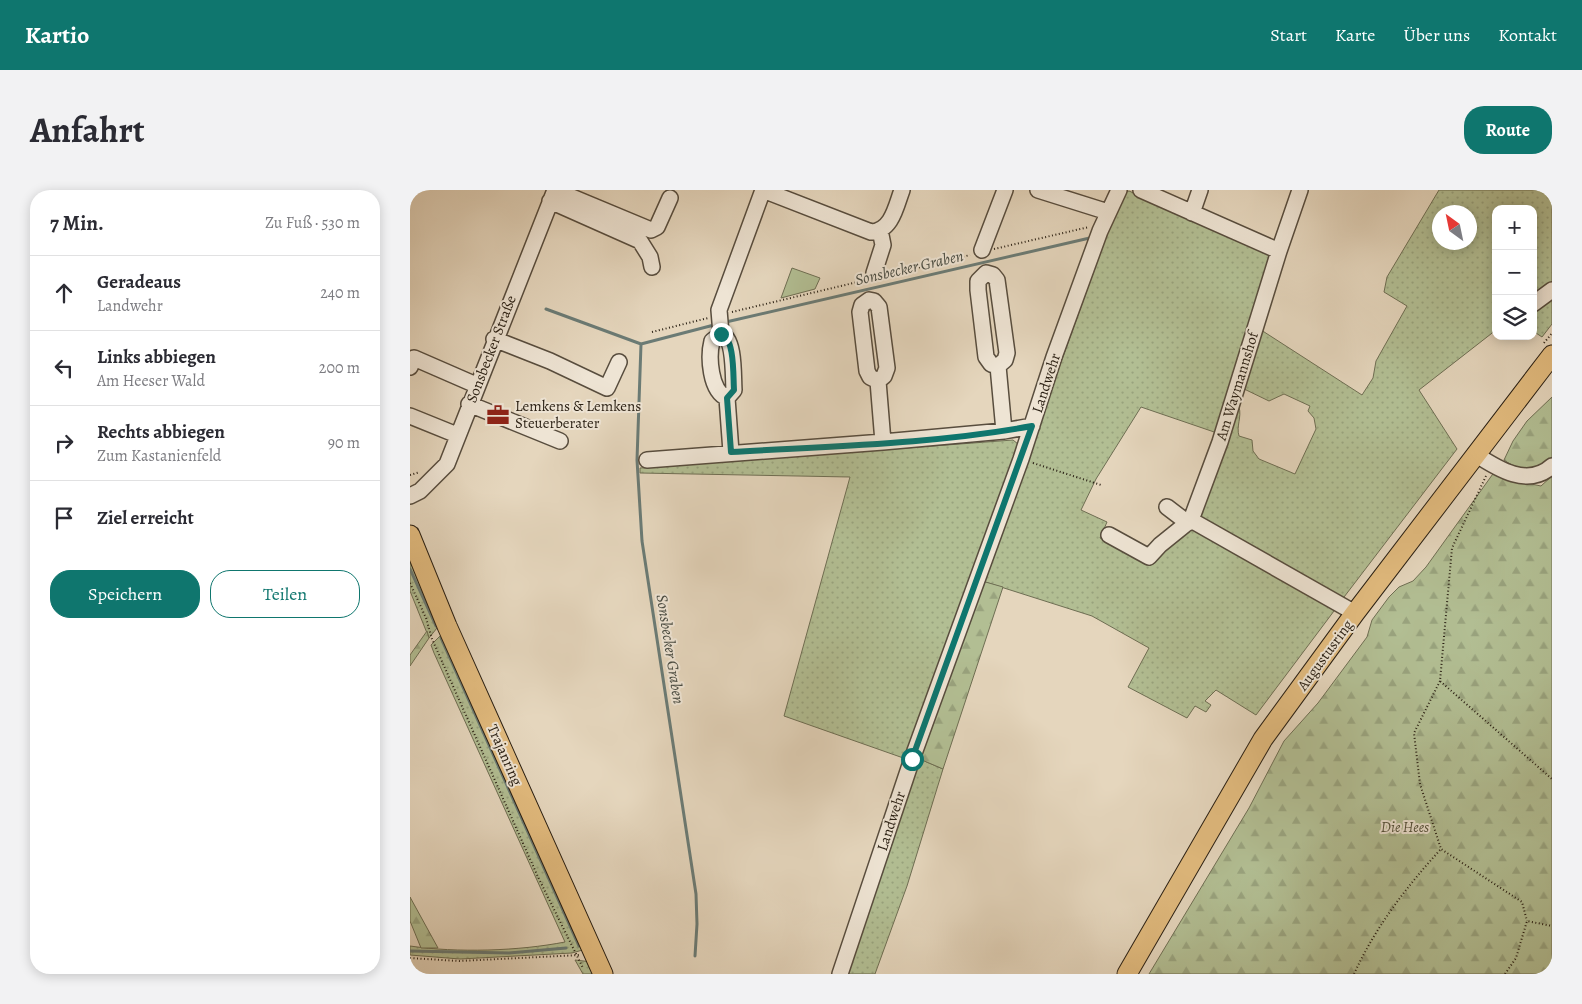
<!DOCTYPE html>
<html lang="de">
<head>
<meta charset="utf-8">
<style>
  :root { --surface:#fff; --page:#f2f2f3; --text:#2b2b33; --muted:#7c7c81; --line:#e1e1e2; --accent:#0f766e }
  body { margin:0; font-family:Alegreya,serif; background:var(--page); color:var(--text) }
  .controls { position:absolute; right:15px; top:15px; display:grid; overflow:hidden; border-radius:10px; box-shadow:0 2px 12px #0003 }
  .controls button { width:45px; height:45px; display:grid; place-items:center; padding:0; border:0; border-bottom:1px solid var(--line); background:var(--surface); color:var(--text); font:25px sans-serif }
  .compass { position:absolute; left:1022px; top:15px; width:45px; height:45px; border-radius:50%; background:var(--surface); box-shadow:0 2px 12px #0003; rotate:327deg }
  .stop { position:absolute; width:15px; height:15px; margin:-11px; border:4px solid #0f766e; border-radius:50%; background:#fff }
  .stop.end { background:#0f766e; border-color:#fff; box-shadow:0 1px 5px #0008 }
  .list { margin:0; padding:0; list-style:none }
  h2 { display:flex; justify-content:space-between; align-items:center; height:65px; margin:0; padding:0 20px; font-size:21px }
  h2 small { font-size:16px; font-weight:400; color:var(--muted) }
  .list li { display:grid; grid-template-columns:32px 1fr auto; gap:15px; align-items:center; box-sizing:border-box; height:75px; padding:0 20px; border-top:1px solid var(--line) }
  .list b { display:block; font-size:19px; white-space:nowrap }
  .list p { margin:0; font-size:16px; white-space:nowrap; color:var(--muted) }
  .list em { font-size:16px; font-style:normal; color:var(--muted) }
  .actions { display:flex; gap:10px; padding:15px 20px }
  .actions a { flex:1; padding:11px 0; border:1px solid var(--accent); border-radius:20px; text-align:center; font-size:18px; color:var(--accent) }
  .actions .main { background:var(--accent); color:#fff }
  .icon { flex:none; width:28px; height:28px; fill:none; stroke:currentColor; stroke-width:2; stroke-linecap:round; stroke-linejoin:round }
  .map { position:relative; flex:none; width:1142px; height:784px; overflow:hidden; border-radius:20px }
  header { display:flex; align-items:center; gap:30px; box-sizing:border-box; height:70px; padding:0 25px; background:var(--accent); color:#fff }
  header strong { font-size:24px }
  nav { display:flex; gap:28px; margin-inline-start:auto; font-size:18px }
  .intro { display:flex; align-items:center; justify-content:space-between; box-sizing:border-box; height:120px; padding:0 30px }
  h1 { margin:0; font-size:35px }
  .button { padding:12px 22px; border-radius:20px; background:var(--accent); color:#fff; font-size:18px; font-weight:700 }
  main { display:flex; gap:30px; padding:0 30px }
  aside { flex:1; background:var(--surface); border-radius:20px; box-shadow:0 2px 12px #0003 }
  .map>svg:first-child { display:block }
  .grass { fill:url(#grass-dots); stroke:#6e6e53; fill-rule:evenodd }
  .forest { fill:url(#forest-firs); stroke:#6e6e53 }
  .green { fill:#b2be93; stroke:#6e6e53 }
  .lines { fill:none; stroke-linecap:round; stroke-linejoin:round }
  .stream { stroke:#6b7b75; stroke-width:3 }
  .minor-casing { stroke:#584d3e; stroke-width:18 }
  .major-casing { stroke:#291f13; stroke-width:21 }
  .path { stroke:#291f13; stroke-width:2; stroke-dasharray:1 2.5; stroke-linecap:butt }
  .minor { stroke:#eee4d4; stroke-width:15 }
  .major { stroke:#e2bb7e; stroke-width:19 }
  .route { stroke:#0f766e; stroke-width:6 }
  .labels { text-anchor:middle; stroke-width:4; stroke-linejoin:round; paint-order:stroke }
  .street-label { font-size:15px; fill:#291f13; stroke:#eee4d4 }
  .poi-label { font-size:15px; fill:#291f13; stroke:#eee4d4; text-anchor:start }
  .park-label { font-size:15px; font-style:italic; fill:#524f39; stroke:#eee4d4 }
  .water-label { font-size:16px; font-style:italic; fill:#4a4d44; stroke:#eee4d4 }
</style>
</head>
<body>
<header>
<strong>Kartio</strong>
<nav><a>Start</a><a>Karte</a><a>Über uns</a><a>Kontakt</a></nav>
</header>
<div class="intro"><h1>Anfahrt</h1><a class="button">Route</a></div>
<main>
<aside>
<h2>7 Min.<small>Zu Fuß · 530 m</small></h2>
<ul class="list">
<li><svg class="icon" aria-label="ahead" viewBox="0 0 24 24"><path d="M12 20V5M6 11l6-6 6 6"/></svg><div><b>Geradeaus</b><p>Landwehr</p></div><em>240 m</em></li>
<li><svg class="icon" aria-label="left" viewBox="0 0 24 24"><path d="M17 20v-9H6M10 6l-5 5 5 5"/></svg><div><b>Links abbiegen</b><p>Am Heeser Wald</p></div><em>200 m</em></li>
<li><svg class="icon" aria-label="right" viewBox="0 0 24 24"><path d="M7 20v-9h11M14 6l5 5-5 5"/></svg><div><b>Rechts abbiegen</b><p>Zum Kastanienfeld</p></div><em>90 m</em></li>
<li><svg class="icon" aria-label="arrive" viewBox="0 0 24 24"><path d="M6 21V4h12l-3 4 3 4H6"/></svg><div><b>Ziel erreicht</b></div></li>
</ul>
<div class="actions"><a class="main">Speichern</a><a>Teilen</a></div>
</aside>
<div class="map">
<svg width="1142" height="784" viewBox="0 0 1142 784">
  <defs>
    <pattern id="grass-dots" width="8" height="8" patternUnits="userSpaceOnUse" patternTransform="scale(1.25)"><rect width="8" height="8" fill="#b2be93"/><path d="M2 2h.1M6 6h.1" fill="none" stroke="#99a37e" stroke-width="1.8" stroke-linecap="round"/></pattern>
    <pattern id="forest-firs" width="22" height="20" patternUnits="userSpaceOnUse" patternTransform="scale(1.25)"><rect width="22" height="20" fill="#b2be93"/><path d="M5 1l3.5 6h-7zM16 11l3.5 6h-7z" fill="#99a37e"/></pattern>
  </defs>
  <rect width="100%" height="100%" fill="#e5d6bd"/>
  <filter id="stains"><feTurbulence type="fractalNoise" baseFrequency=".004" numOctaves="4"/><feColorMatrix values="0 0 0 0 .2 0 0 0 0 .09 0 0 0 0 .02 0 0 0 .5 -.17"/></filter>
  <radialGradient id="worn" r=".72"><stop offset=".6" stop-color="#630" stop-opacity="0"/><stop offset="1" stop-color="#630" stop-opacity=".3"/></radialGradient>
  <path class="grass" d="M1029 0H1142V134L1132 147 1123 141V19H1086V140L1009 200 1047 259 931 411 790 333 787 325 829 217C832 227 826 236 829 246L842 250 843 261 849 269 885 284 906 239 904 228 898 221 900 216 874 204 859 211 830 197 848 138 952 205 963 188 966 171 997 116 974 102 977 87ZM1030 22H1060V52H1030Z
    M719 1 860 61 864 65 810 244 731 217 686 289 671 320 697 332 690 348 741 375 754 356 780 335 927 417 846 525 806 500 795 511 801 515 796 522 785 516 777 528 718 497 739 458 682 426 572 391 712 3Z
    M603 250 608 254 598 296 499 570 374 526 440 287 230 283V278Z
    M0 364 31 433 19 448 0 401Z
    M35 441 176 759 162 763 50 769 0 765V756C47 763 109 761 155 752L24 463 21 455Z
    M505 567 533 579 497 696 465 784H432Z
    M165 770 182 772 187 784H173Z"/>
  <path class="forest" d="M1142 207V267C1127 280 1110 282 1094 270L1103 251 1117 231Z
    M1085 281 1106 291 1131 296 1142 286V784H739L839 618 874 551 908 513 957 447 962 430 979 407 989 397 1003 391 1016 377Z
    M572 391 593 397 533 579 505 567Z
    M17 441 19 448 0 476V465Z
    M0 707 28 758H11L0 731Z"/>
  <path class="green" d="M382 78 410 88 405 99 371 108Z"/>
  <g class="lines">
    <path class="stream" d="M136 119 231 154
      M316 132 684 47
      M0 379 26 436
      M31 448 169 756
      M0 761 99 763 156 758
      M285 766 287 734 286 704 232 351 227 270 231 154 304 135"/>
    <defs>
      <path id="minor" d="M145 0 241 40 247 37 260 8
        M353 0 461 42C482 41 486 16 492 0
        M628 0 698 22
        M731 0 869 61
        M140 11 230 51 240 67 242 77
        M782 23 790 0
        M572 60 595 0
        M464 83 473 55 470 40
        M1123 114 1142 100
        M311 144 302 151C298 167 300 201 317 208
        M84 149 140 171 197 198 209 172
        M588 176 581 174 576 167 568 100V91L576 83 583 85 587 90 597 163 595 170 588 176 594 241
        M0 177 4 168 66 195
        M468 191 460 187 457 181 450 122 452 115 459 110 464 111 469 117 477 178 474 186 468 191 473 252
        M59 214 150 251
        M0 226 47 245
        M321 262 317 208 324 200C323 186 325 148 311 144L309 120 353 0
        M1065 264C1088 279 1118 298 1142 276
        M237 270 473 252 594 241 622 236
        M0 306 10 301 37 274 145 0
        M757 317 778 333
        M781 330 945 423
        M699 345 739 367 750 355 781 330 810 252 869 61 890 0
        M430 784 502 569 611 269 644 167 690 41 709 0"/>
      <path id="major" d="M0 345 37 436 193 784
        M717 784 853 549 945 423 1142 165"/>
    </defs>
    <use href="#minor" class="minor-casing"/>
    <use href="#major" class="major-casing"/>
    <path class="path" d="M584 59 679 37
      M475 86 560 65
      M322 122 456 90
      M242 142 298 128
      M1134 153 1142 143
      M623 273 691 295
      M0 285 10 282
      M1076 286 1042 358 1030 491 1142 589
      M0 393 16 428 22 449 128 687 173 778
      M1030 491 1004 543 1010 594 1031 659 1112 712 1117 731
      M0 768 49 771 170 765
      M944 784C965 738 996 697 1031 659
      M1095 784 1106 768 1117 731 1142 736"/>
    <use href="#minor" class="minor"/>
    <use href="#major" class="major"/>
  </g>
  <g class="lines">
    <path class="route" d="M311 144C325 148 323 186 324 200L317 208 321 262C421 256 524 254 622 236L502 569"/>
  </g>
  <defs>
    <symbol id="office-bare" viewBox="-9 -9 18 18"><path d="M-6-3h4V-5.5h4V-3h4V5H-6ZM-1-4.5V-3h2v-1.5ZM-6 0V1H6V0Z" fill="#8f2418" stroke="#eee4d4" stroke-width="2.5" paint-order="stroke"/></symbol>
  </defs>
  <g fill-rule="evenodd">
    <use href="#office-bare" x="72" y="209" width="32" height="32"/>
  </g>
  <g class="labels">
    <g class="street-label">
      <text transform="translate(81 159) rotate(-69)" y="5">Sonsbecker Straße</text>
      <text transform="translate(636 193) rotate(-72)" y="5">Landwehr</text>
      <text transform="translate(827 196) rotate(-73)" y="5">Am Waymannshof</text>
      <text transform="translate(915 465) rotate(-54)" y="5">Augustusring</text>
      <text transform="translate(95 565) rotate(66)" y="5">Trajanring</text>
      <text transform="translate(481 631) rotate(-72)" y="5">Landwehr</text>
    </g>
    <g class="poi-label">
      <text x="105" y="221">Lemkens &amp; Lemkens<tspan x="105" dy="17">Steuerberater</tspan></text>
    </g>
    <g class="park-label">
      <text x="995" y="642">Die Hees</text>
    </g>
    <g class="water-label">
      <text transform="translate(499 77) rotate(-13)" y="6">Sonsbecker Graben</text>
      <text transform="translate(261 459) rotate(81)" y="6">Sonsbecker Graben</text>
    </g>
  </g>
  <rect width="100%" height="100%" filter="url(#stains)"/>
  <rect width="100%" height="100%" fill="url(#worn)"/>
</svg>
<div class="controls">
<button>+</button>
<button>−</button>
<button><svg class="icon" aria-label="layers" viewBox="0 0 24 24"><path d="M12 4l9 5-9 5-9-5zM3 14l9 5 9-5"/></svg></button>
</div>
<svg class="compass" viewBox="-18 -18 36 36"><path d="M0-13l5 13h-10z" fill="#e53935"/><path d="M0 13l5-13h-10z" fill="#7c7c81"/></svg>
<div class="stop" style="left:502px;top:569px"></div>
<div class="stop end" style="left:311px;top:144px"></div>
</div>
</main>
</body>
</html>
